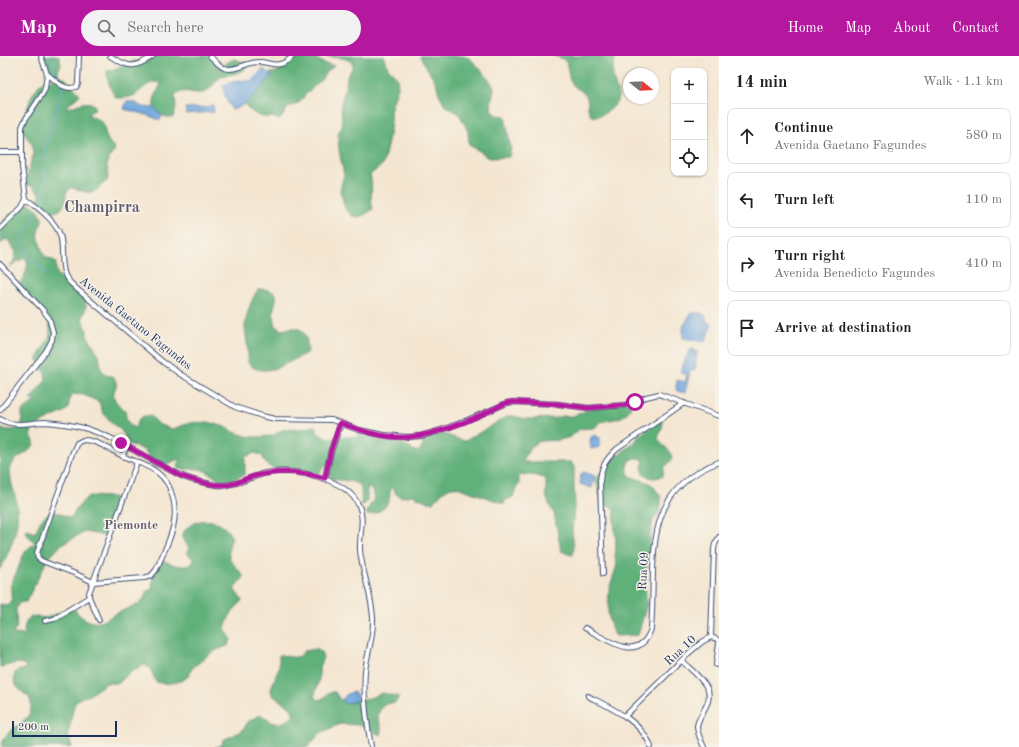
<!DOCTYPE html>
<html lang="en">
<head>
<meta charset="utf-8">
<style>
  :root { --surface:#fff; --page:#f2f2f2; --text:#202124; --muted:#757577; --line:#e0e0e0; --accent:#b5179e }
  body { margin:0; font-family:"Old Standard TT",serif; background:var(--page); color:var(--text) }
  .controls { position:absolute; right:12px; top:12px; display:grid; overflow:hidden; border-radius:8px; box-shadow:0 1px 3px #0004 }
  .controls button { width:36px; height:36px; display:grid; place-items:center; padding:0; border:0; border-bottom:1px solid var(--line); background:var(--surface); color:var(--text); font:20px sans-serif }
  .compass { position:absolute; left:623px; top:12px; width:36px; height:36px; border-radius:50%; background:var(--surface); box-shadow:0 1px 3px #0004; rotate:108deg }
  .scale { position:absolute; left:12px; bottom:10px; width:105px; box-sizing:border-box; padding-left:4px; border:2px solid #1b2f5e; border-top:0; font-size:11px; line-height:14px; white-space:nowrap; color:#1b2f5e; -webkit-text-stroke:3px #f7f3e8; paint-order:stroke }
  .stop { position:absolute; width:12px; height:12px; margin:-9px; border:3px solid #b5179e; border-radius:50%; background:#fff }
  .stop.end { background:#b5179e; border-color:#fff; box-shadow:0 1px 4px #0008 }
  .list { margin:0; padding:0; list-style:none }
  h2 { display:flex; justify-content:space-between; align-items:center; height:52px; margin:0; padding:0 16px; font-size:17px }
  h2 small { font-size:13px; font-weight:400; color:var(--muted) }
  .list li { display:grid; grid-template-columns:26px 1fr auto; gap:12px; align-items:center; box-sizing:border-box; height:56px; margin:0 8px 8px; padding:0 8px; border:1px solid var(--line); border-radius:8px }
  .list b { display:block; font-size:15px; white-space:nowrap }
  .list p { margin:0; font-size:13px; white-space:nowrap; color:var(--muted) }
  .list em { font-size:13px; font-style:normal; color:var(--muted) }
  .icon { flex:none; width:22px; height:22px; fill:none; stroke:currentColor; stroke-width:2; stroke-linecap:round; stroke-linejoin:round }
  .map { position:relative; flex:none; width:719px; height:691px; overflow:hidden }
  header { display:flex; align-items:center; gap:24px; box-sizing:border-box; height:56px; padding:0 20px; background:var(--accent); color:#fff }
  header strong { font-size:19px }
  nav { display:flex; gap:22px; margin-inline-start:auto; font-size:14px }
  .search { width:280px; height:36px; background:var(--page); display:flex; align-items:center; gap:10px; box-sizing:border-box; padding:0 14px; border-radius:22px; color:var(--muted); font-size:15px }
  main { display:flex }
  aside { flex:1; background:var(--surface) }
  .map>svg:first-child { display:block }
  .forest { fill:#61b07a; stroke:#3e706c }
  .water { fill:#6ea6dd; stroke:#446a9e }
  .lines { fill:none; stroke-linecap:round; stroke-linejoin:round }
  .stream { stroke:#6ea6dd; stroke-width:1 }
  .minor-casing { stroke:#3c4a6f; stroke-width:6 }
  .minor { stroke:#fff; stroke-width:4 }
  .route { stroke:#b5179e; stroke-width:5 }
  .labels { text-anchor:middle; stroke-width:3; stroke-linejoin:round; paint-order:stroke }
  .street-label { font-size:12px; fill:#1b2f5e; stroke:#f7f3e8 }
  .neighbourhood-label { font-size:13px; font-weight:bold; fill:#625a73; stroke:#f7f3e8 }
  .district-label { font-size:16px; font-weight:bold; fill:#625a73; stroke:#f7f3e8 }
</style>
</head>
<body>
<header>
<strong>Map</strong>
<div class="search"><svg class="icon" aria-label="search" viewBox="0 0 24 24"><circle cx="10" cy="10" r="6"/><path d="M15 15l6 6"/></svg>Search here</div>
<nav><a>Home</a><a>Map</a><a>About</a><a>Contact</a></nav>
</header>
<main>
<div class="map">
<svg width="719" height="691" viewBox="0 0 719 691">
  <rect width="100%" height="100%" fill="#f7f3e8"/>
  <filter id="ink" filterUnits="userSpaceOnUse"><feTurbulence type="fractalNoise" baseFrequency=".025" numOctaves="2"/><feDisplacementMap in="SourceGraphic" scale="8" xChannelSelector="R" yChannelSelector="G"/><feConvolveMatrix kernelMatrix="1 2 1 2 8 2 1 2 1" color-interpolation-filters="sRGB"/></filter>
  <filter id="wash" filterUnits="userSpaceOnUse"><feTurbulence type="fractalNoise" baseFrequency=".012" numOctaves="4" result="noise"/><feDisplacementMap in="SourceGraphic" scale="16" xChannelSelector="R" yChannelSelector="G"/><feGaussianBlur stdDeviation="0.9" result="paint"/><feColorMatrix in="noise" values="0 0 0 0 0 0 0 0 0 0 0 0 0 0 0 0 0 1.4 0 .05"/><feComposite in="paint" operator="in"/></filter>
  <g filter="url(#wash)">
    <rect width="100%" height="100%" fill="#f4e6d1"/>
    <path class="forest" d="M41 0H59L61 8 58 15 59 20 66 23 80 38C76 44 69 46 66 53 74 50 89 42 95 50 95 56 92 54 88 58L103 67C106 78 105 84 115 92 114 98 108 101 107 108 107 114 109 119 107 125 101 128 99 134 92 136 84 138 77 131 70 132L66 137C66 140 66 143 65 146 61 162 41 156 36 144L40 140V138L35 133 33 129H27L25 127 33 99 32 88 23 76V63L32 39 39 29 46 24H54Z
      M157 0H211L217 7 223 9 234 3 246 7V12C239 19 232 17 223 20 215 23 211 37 202 37 190 38 186 32 175 39 175 49 178 51 173 61 163 62 152 57 154 45 155 39 159 33 161 27 148 23 143 35 133 40 128 42 122 42 116 42 111 34 107 25 107 15L111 14 133 5 139 6 151 3Z
      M291 0H316V3L324 7 334 10 326 16 322 23 305 39 299 47 287 52 283 60 279 64C270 59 272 62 264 61 254 59 246 53 243 43L262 19 276 16 282 12Z
      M325 0H384L388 12 397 21 398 31 390 55 391 67 388 86 383 108 370 119C374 130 369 142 373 153L366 158 359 161 352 160 348 156 345 152 340 134 344 119 339 94 338 77 342 71 341 49 348 18 353 11 352 7C346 0 334 2 325 0Z
      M420 0H466C477 8 487 20 494 31 494 38 487 54 495 58 497 60 502 59 505 60L511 93 509 101 492 102 486 101 483 97 469 89 468 76 462 63 457 56 450 53 445 49 439 38 436 27Z
      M553 0H616C614 7 612 14 613 22 614 28 619 36 618 43 616 52 599 63 591 60 586 51 589 48 587 42 584 34 577 34 573 29 563 17 575 3 553 0Z
      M24 147C32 146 43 157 42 165 41 170 38 172 38 177 39 185 41 194 45 201L55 205C57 208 55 213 57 217 61 227 87 237 86 250 86 254 83 258 82 262L87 274V279L99 299 101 313 106 319 110 320H113C121 331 112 332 114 341 115 347 121 350 125 354 126 362 127 369 135 372L139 363 144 360H151L160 369 172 373 190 367 208 366 225 371 234 376 246 380 252 381 272 380 282 374 300 373 315 370 318 378 329 382 360 380 373 381 384 386 401 385 412 394 417 396 422 392 424 384C447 373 444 380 465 385L508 360H514L525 363 557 362 561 360H573L592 352 621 346H627L631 349C626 365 614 362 601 366 597 368 598 372 592 372 588 373 584 372 580 373 576 375 576 377 573 379 571 382 562 383 559 384 552 385 544 384 537 386 531 390 525 399 523 406H571L574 411V434L575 440 572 475 574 492 573 499 568 498 561 495 554 457 550 451 546 440V423L534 419H519V429L516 431 513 441 504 445 505 448 457 431C446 429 441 439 433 446H428L413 439 401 441 396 438 393 432 390 435C391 449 380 458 367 459 366 449 379 446 371 433L367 432V446L365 448 362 449C360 444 363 437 360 429L350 425 332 423 329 418 327 408 317 420C310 418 302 416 295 415 284 413 264 416 263 400L255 397 245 401V418C238 422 227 428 219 423 212 420 208 415 200 413 193 412 185 414 178 413L179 403 160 411 154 412 148 403V399L144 394 129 388 121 374 116 371 103 357 99 346 84 339 72 338 70 342 68 353C62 358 54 360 47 364 42 366 37 370 32 373 32 374 31 378 31 379 32 383 36 385 33 390 27 399 14 401 11 411 8 424 16 437 17 450 20 470 10 496 0 513V373C8 374 16 375 22 370V355L35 345V344H30L46 324 45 317 37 302C41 295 49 285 50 277 51 261 38 252 28 243 24 240 20 236 16 232 23 224 29 214 27 203L24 202 10 210 14 205 16 196 8 184 6 183 0 188V169L10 158 18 155Z
      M259 233C266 233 270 234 276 238V244L273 256 276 270 281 274C285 274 289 272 293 272 307 271 307 287 308 296 293 304 263 325 248 307 249 295 246 283 245 272 245 261 252 240 259 233Z
      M658 366H663L662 372 658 382C662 392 671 391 672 403L664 412 663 420C654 423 650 423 643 417L642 411 644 405 640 402H634L629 405 627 411 628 417 632 421 650 427 654 431 661 441V447L660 455 653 464 650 480V489L646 514 645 530 647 548 638 579 616 580 612 575 608 557 609 533 617 509 615 503 616 486 614 465 615 455 611 450H603L602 449 596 424 604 412 613 404 636 385 638 380Z
      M89 440 113 441 117 443V446L105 480 85 476 62 488 47 504 26 546C10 545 19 564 16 574L13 576 14 578 25 579C23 571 25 567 31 560L47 562 71 551H74C77 560 90 568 99 566 108 564 114 558 122 555 136 549 141 551 147 535L152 533 153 521 161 504C170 507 189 516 194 504L186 496 188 494 189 492 181 480C193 458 222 460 232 482 223 504 233 505 244 521L234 533 242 544 229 561 225 572 231 583 229 589C221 593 214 594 207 600 203 604 195 609 192 613 190 615 189 619 187 621 181 627 164 629 156 626L150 612 144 609 129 617 119 627H106L88 640 82 641 76 645 73 653 69 674 68 679 72 691H2C2 669 38 669 30 643 22 634 11 631 15 617L18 614H24L26 610C20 604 8 610 0 611V548L8 550C15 544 9 537 11 530 11 525 15 520 17 515 22 504 23 493 35 488 33 482 27 481 25 475L28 474 35 477C40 466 44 453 59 457 64 459 67 461 71 462 73 457 84 443 89 440Z
      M316 593 321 596 323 601 319 613V624L314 641 319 644 325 641 329 636H335L340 644 352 646 370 642 382 637 399 641 395 647C386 646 379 650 378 661 378 668 383 668 380 679L360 669 340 668 320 677 308 691H215L222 689 223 684 242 675 248 666 259 659C264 659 265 662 270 665 278 670 289 665 294 659L291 652 272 639 271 633 279 611V599C291 599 295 606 304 595Z"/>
    <path class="water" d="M263 13 272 20C259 31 249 50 232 54L225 41 223 29 238 24 251 25Z
      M127 45 136 47 142 51 155 52 162 60 160 64 144 58 124 53Z
      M213 48 214 56 186 58 185 52C197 51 204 54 213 48Z
      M691 257H701L705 259 708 267 712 268 705 286 683 282V271Z
      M692 293 697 296 695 314 690 315 685 337 677 335 676 331 677 324 685 326 687 319 680 316C685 308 685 299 692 293Z
      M595 379 600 382V391L591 393 590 385 591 381Z
      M584 416 595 420 592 432 580 428 581 418Z
      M353 636 357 639 358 644 345 648 342 644C345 639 348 637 353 636Z"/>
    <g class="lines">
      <path class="stream" d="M49 0 60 26
        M41 151 44 147 45 90 63 33 62 31
        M36 159 22 181 25 196 50 221"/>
    </g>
  </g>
  <g filter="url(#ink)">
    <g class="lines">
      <defs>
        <path id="minor" d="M110 0C129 12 134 13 153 0
          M210 0C214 4 219 10 224 12 235 16 247 6 258 6 265 5 272 10 280 8 285 7 289 4 293 0
          M47 18C57 25 63 35 76 31L78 28 79 0
          M0 96H21
          M26 143C39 152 55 165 60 179 64 192 60 207 65 219 67 225 73 229 77 233L163 306 180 318 235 351 262 360 275 363 332 364 359 374 384 379 408 381 421 380 438 375 463 366 507 347 512 346 558 348 588 352 625 349 646 341 659 338 719 360
          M0 173 22 151 26 143 22 111V71L25 64 43 37 45 32 47 18 41 0
          M0 208 42 253 49 262 53 276 52 284 46 295 0 354
          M0 363C14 372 30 366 46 366 59 367 72 369 84 372 119 382 148 404 180 419 191 425 205 427 217 429 234 431 250 421 266 417 293 411 347 422 359 450 365 463 359 480 360 494 362 517 372 539 373 562 374 580 367 598 365 615 363 641 367 666 371 691
          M83 384C98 384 111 395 125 401 136 406 148 409 158 417 164 422 169 428 171 436 182 465 167 488 156 514L151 520 144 522 93 526 76 518 42 505 38 502 37 497 72 398 77 387Z
          M122 400 128 390
          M325 422 331 395 341 367
          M603 518 600 425C601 411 606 403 617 393L684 347
          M99 564 89 541V537L137 406
          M45 565 54 563 89 541
          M585 572C606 583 639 609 651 573 657 506 638 436 719 406
          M711 581 719 584
          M682 605C690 613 702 622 707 632 714 646 699 657 697 670 697 677 701 685 704 691
          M716 609 719 587
          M588 640C611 652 642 665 651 691
          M625 660 690 596 702 586 711 581 714 493 715 488 719 481"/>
      </defs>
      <use href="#minor" class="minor-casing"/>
      <use href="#minor" class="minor"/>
    </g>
  </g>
  <g class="lines" filter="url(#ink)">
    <path class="route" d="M121 387 181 420C195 425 211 430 226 429 236 429 245 422 255 420 277 414 303 416 325 422L331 394 340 367C362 375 386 383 409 381 440 379 479 360 506 347L512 346 558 348 588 352 625 349 635 346"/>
  </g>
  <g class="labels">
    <g class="street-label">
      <text transform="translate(136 267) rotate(39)" y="4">Avenida Gaetano Fagundes</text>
      <text transform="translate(643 515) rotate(-87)" y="4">Rua 09</text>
      <text transform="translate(680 594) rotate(-43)" y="4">Rua 10</text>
    </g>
    <g class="neighbourhood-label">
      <text x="131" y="473">Piemonte</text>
    </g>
    <g class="district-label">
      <text x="102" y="156">Champirra</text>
    </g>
  </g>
</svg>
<div class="controls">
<button>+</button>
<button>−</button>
<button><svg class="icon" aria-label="locate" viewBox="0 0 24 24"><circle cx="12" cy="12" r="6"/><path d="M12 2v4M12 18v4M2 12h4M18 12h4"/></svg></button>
</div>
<svg class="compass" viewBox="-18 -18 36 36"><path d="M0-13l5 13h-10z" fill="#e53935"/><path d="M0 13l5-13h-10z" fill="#757577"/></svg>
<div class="scale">200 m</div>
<div class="stop" style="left:635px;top:346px"></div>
<div class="stop end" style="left:121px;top:387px"></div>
</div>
<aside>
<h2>14 min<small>Walk · 1.1 km</small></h2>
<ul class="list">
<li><svg class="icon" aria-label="ahead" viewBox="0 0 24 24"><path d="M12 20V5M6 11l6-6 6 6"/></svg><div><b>Continue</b><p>Avenida Gaetano Fagundes</p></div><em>580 m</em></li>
<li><svg class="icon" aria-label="left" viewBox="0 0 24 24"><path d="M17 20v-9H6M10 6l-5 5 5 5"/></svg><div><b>Turn left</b></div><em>110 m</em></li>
<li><svg class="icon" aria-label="right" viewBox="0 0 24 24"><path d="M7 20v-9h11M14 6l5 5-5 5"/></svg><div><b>Turn right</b><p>Avenida Benedicto Fagundes</p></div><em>410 m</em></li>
<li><svg class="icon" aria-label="arrive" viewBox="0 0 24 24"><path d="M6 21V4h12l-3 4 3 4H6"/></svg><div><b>Arrive at destination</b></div></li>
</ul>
</aside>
</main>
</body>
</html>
